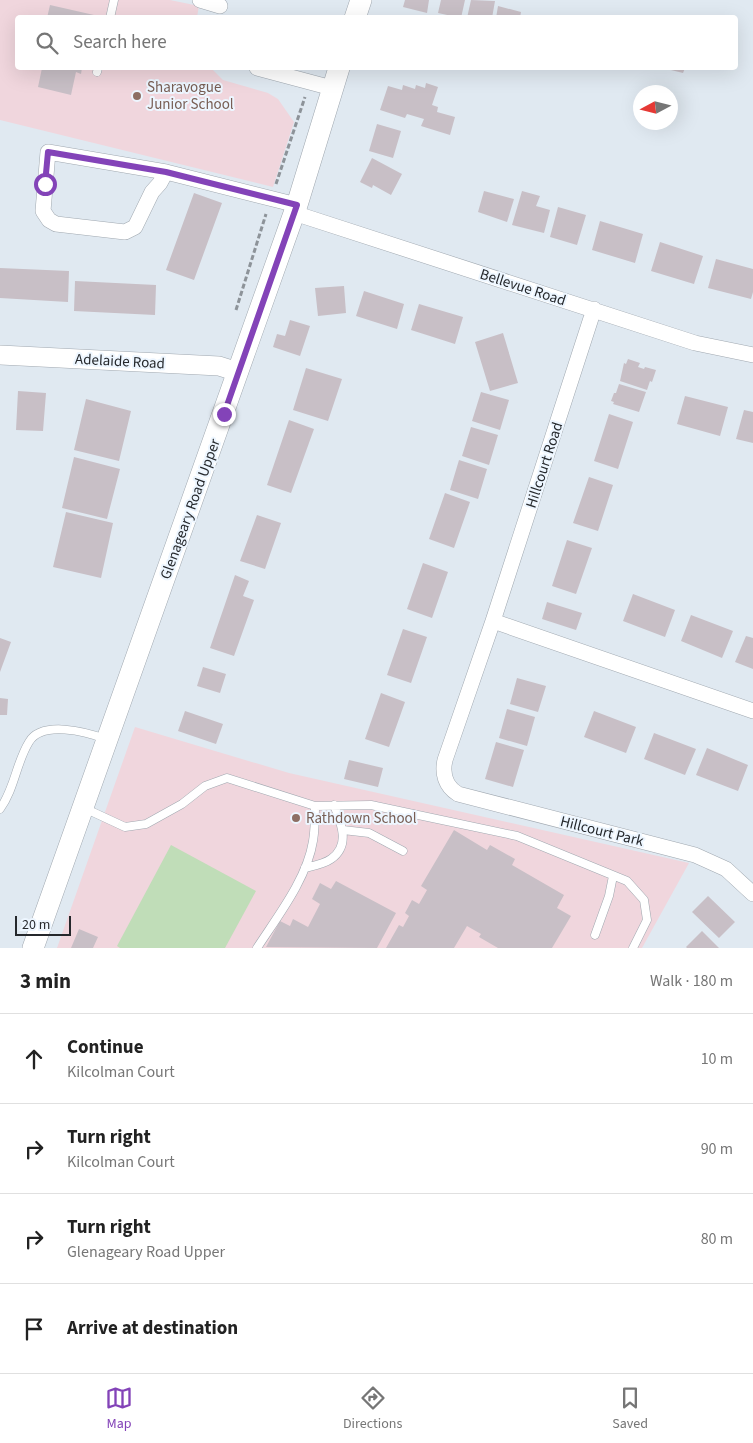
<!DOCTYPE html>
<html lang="en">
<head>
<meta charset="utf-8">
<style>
  :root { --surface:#fff; --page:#f6f6f6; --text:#222; --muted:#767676; --line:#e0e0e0; --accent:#8343b8 }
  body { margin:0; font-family:"Source Sans 3",sans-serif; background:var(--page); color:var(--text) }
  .compass { position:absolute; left:633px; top:85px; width:45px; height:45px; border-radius:50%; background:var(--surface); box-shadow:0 5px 20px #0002; rotate:263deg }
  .scale { position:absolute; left:15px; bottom:12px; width:56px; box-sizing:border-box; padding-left:5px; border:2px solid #25282c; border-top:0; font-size:14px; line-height:18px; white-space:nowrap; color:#25282c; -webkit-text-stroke:4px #edf6ff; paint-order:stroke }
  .stop { position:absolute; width:15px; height:15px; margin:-11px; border:4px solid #8343b8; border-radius:50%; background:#fff }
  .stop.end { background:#8343b8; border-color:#fff; box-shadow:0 1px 5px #0008 }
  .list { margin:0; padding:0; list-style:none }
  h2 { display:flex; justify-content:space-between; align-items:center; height:65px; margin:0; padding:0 20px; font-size:21px }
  h2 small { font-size:16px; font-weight:400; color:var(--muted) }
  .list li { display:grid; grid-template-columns:32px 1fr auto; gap:15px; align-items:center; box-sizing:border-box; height:90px; padding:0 20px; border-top:1px solid var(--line) }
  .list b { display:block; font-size:19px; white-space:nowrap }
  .list p { margin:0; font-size:16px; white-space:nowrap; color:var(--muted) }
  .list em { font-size:16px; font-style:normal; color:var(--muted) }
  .icon { flex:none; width:28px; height:28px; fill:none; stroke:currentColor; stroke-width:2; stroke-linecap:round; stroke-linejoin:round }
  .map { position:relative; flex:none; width:753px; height:948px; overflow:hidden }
  .search { position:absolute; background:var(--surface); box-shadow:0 5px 20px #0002; left:15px; right:15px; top:15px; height:55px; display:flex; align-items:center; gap:12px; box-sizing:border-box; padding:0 18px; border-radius:5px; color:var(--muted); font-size:19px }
  .sheet { height:425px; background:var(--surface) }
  nav { display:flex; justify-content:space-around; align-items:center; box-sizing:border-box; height:70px; border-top:1px solid var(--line); background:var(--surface); font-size:14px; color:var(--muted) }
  nav a { display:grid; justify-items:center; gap:2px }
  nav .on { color:var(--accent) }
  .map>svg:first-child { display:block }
  .education { fill:#f0d6dd }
  .green { fill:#c0ddb8 }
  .building { fill:#c8bfc6 }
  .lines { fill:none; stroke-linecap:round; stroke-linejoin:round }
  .service-casing { stroke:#a0a8b0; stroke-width:9 }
  .minor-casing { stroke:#a0a8b0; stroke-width:16 }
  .tertiary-casing { stroke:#a0a8b0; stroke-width:20 }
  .secondary-casing { stroke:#a0a8b0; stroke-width:22 }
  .path { stroke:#8d9399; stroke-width:3; stroke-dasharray:5 2.5; stroke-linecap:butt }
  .service { stroke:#fff; stroke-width:8 }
  .minor { stroke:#fff; stroke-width:15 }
  .tertiary { stroke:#fff; stroke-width:19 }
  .secondary { stroke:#fff; stroke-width:21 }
  .route { stroke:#8343b8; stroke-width:6 }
  .education-dot { fill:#8d6e63; stroke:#edf6ff; stroke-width:2 }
  .labels { text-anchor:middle; stroke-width:4; stroke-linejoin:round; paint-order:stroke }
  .education-label { font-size:15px; fill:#785e54; stroke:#edf6ff; text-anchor:start }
  .street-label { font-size:15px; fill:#25282c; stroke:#edf6ff }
</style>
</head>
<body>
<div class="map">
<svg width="753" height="948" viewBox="0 0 753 948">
  <rect width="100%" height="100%" fill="#e0e9f1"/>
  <path class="education" d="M0 0H170L199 6 197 17 18 18V68H211L223 80 268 93 278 99 294 122 273 187 0 120Z
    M135 727 289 773 689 863 642 948H57Z"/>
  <path class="green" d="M171 845 256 891 225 948H120L117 946Z"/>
  <path class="building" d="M405 0H429L427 13 403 7Z
    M441 0H465L461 18 438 13Z
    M471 0 495 1 492 18H467Z
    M50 5 94 15 93 18H47Z
    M498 6 521 12 520 18H496Z
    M42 68H82L81 74 76 72 71 95 38 87Z
    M663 68H685L683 73Z
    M426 83 438 87 432 105 438 107 437 112 455 117 450 135 421 126 424 119 407 114 405 118 380 110 388 86 402 90 403 85 415 89 416 85 425 88Z
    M377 124 401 131 393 158 369 151Z
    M372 158 402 174 391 195 373 185 372 188 360 182Z
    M484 191 514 199 507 222 478 212Z
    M522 191 540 196 536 206 550 210 544 233 512 225Z
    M194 193 222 203 194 280 166 270Z
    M558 207 586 215 577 245 550 237Z
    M600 221 643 234 635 263 592 250Z
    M660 242 703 256 694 284 651 271Z
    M716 259 753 269V292L751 299 708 288Z
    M0 268 69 271 68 302 0 298Z
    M75 281 156 285 155 315 74 311Z
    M344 286 346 313 318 316 315 288Z
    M364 291 404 304 397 329 356 316Z
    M419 304 463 317 455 344 411 330Z
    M290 320 310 326 300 356 273 347 277 334 285 336Z
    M503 333 518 383 490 391 475 342Z
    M628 359 640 363 638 367 644 369 645 367 656 370 652 382 650 381 647 390 620 381 624 363 626 364Z
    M306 368 342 379 328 421 293 410Z
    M619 384 646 392 639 412 613 404 614 402 611 401 614 393H616Z
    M18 391 46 393 43 431 16 430Z
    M481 392 509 400 500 430 472 421Z
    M685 396 728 407 720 436 677 424Z
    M86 399 131 411 119 461 74 450Z
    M744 410 753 412V443L736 439Z
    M609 414 633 422 618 469 594 461Z
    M289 420 314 429 291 493 267 485Z
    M471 427 498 435 489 465 462 456Z
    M74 457 120 469 107 519 62 508Z
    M459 460 487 469 478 499 450 490Z
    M589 477 613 485 598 531 573 523Z
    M445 493 470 502 454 548 429 539Z
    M66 512 113 523 101 578 53 567Z
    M257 515 281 523 265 569 240 561Z
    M567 540 592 548 576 594 552 586Z
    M423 563 448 572 432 618 407 609Z
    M235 575 249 581 243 596 254 600 234 656 210 648Z
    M633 594 675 610 665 637 623 621Z
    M547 602 582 613 576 630 542 619Z
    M691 615 733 631 722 658 681 641Z
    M403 629 427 637 411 683 387 675Z
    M746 636 753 638V669L735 662Z
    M0 638 11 642 0 672Z
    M203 667 226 674 220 693 197 686Z
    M517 678 546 686 538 712 510 704Z
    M381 693 405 702 389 747 365 739Z
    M0 698 8 699 7 715H0Z
    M507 709 535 717 527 746 499 738Z
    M185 711 223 724 216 744 178 731Z
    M594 711 636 727 626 753 584 737Z
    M654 733 696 749 685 775 644 759Z
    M496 742 524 750 513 787 485 779Z
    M707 748 748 765 738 791 696 775Z
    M349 760 383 768 378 787 344 779Z
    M454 830 487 850 490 845 515 859 512 865 564 895 557 908 571 916 552 948H498L479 937 481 934 467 926 454 948H386L399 925 403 927 409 916 405 913 412 900 419 904 427 890 421 886Z
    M336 881 396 913 377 948 266 947 280 921 290 926 293 919 308 927 320 904 312 899 320 883 331 889Z
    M708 896 735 922 719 938 692 912Z
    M79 929 98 937 93 948H71Z
    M702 931 719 948H687L686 947Z"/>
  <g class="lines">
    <defs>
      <path id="service" d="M110 18 114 0
        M97 72 98 68
        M84 808 125 827 146 824 182 804 205 786 227 778 315 806 371 805 517 836 627 881 644 900 647 920 633 948
        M0 809C15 788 16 763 29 742 42 720 87 732 105 739
        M343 830 369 833 403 851
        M305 868C313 866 324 864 331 859 351 845 341 823 334 805
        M595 935 609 896 613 876
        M257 948C277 917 307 879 313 841 315 830 315 818 315 806"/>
      <path id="minor" d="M200 0 220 6
        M257 68 332 88
        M166 172 48 152 43 211 49 220 56 224 125 232 135 227 152 192 160 183 166 172 297 205
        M294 213 695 343 753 355
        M594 309 493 621 445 760C442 773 445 786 458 794L695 855 726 869 753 894
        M493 621 753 711"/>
      <path id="tertiary" d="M0 355 219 366 238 372"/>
      <path id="secondary" d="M355 18 361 0
        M33 948 297 205 339 68"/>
    </defs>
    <use href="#service" class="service-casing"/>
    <use href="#minor" class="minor-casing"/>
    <use href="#tertiary" class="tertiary-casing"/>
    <use href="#secondary" class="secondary-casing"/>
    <path class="path" d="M276 184 305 97
      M236 310 266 214"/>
    <use href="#service" class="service"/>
    <use href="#minor" class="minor"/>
    <use href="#tertiary" class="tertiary"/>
    <use href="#secondary" class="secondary"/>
  </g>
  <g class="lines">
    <path class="route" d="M45 184 48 152 166 172 297 205 224 414"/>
  </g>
  <g class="education-dot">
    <circle cx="137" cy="96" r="5"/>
    <circle cx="296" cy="818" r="5"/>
  </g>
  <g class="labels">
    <g class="education-label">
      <text x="147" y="92">Sharavogue<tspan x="147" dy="17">Junior School</tspan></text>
      <text x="306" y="823">Rathdown School</text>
    </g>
    <g class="street-label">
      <text transform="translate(523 287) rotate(18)" y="5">Bellevue Road</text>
      <text transform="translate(120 361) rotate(3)" y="5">Adelaide Road</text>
      <text transform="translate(544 465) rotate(-72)" y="5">Hillcourt Road</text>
      <text transform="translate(190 509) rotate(-70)" y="5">Glenageary Road Upper</text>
      <text transform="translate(602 831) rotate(14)" y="5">Hillcourt Park</text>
    </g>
  </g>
</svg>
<svg class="compass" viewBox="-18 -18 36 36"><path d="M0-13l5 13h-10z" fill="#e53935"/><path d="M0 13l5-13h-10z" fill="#767676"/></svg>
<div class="scale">20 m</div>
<div class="stop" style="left:45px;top:184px"></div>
<div class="stop end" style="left:224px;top:414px"></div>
<div class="search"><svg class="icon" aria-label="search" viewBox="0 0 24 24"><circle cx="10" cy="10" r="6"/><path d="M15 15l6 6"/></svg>Search here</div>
</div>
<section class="sheet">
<h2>3 min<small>Walk · 180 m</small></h2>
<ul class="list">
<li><svg class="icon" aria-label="ahead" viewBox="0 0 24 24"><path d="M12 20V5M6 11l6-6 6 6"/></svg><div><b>Continue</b><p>Kilcolman Court</p></div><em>10 m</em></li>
<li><svg class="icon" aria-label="right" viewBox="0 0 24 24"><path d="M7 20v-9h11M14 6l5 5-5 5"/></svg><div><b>Turn right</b><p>Kilcolman Court</p></div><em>90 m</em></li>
<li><svg class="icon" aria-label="right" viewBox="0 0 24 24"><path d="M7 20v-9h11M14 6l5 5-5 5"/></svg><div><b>Turn right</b><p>Glenageary Road Upper</p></div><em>80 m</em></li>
<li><svg class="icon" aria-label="arrive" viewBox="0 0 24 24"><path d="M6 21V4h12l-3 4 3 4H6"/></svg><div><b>Arrive at destination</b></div></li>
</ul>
</section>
<nav>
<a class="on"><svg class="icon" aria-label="map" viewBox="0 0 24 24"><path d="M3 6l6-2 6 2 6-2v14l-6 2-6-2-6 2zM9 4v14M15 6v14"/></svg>Map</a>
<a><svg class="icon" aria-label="directions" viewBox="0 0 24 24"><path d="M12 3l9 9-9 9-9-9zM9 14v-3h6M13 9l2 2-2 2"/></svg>Directions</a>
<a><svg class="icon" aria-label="saved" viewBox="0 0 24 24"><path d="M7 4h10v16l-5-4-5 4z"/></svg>Saved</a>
</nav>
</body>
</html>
